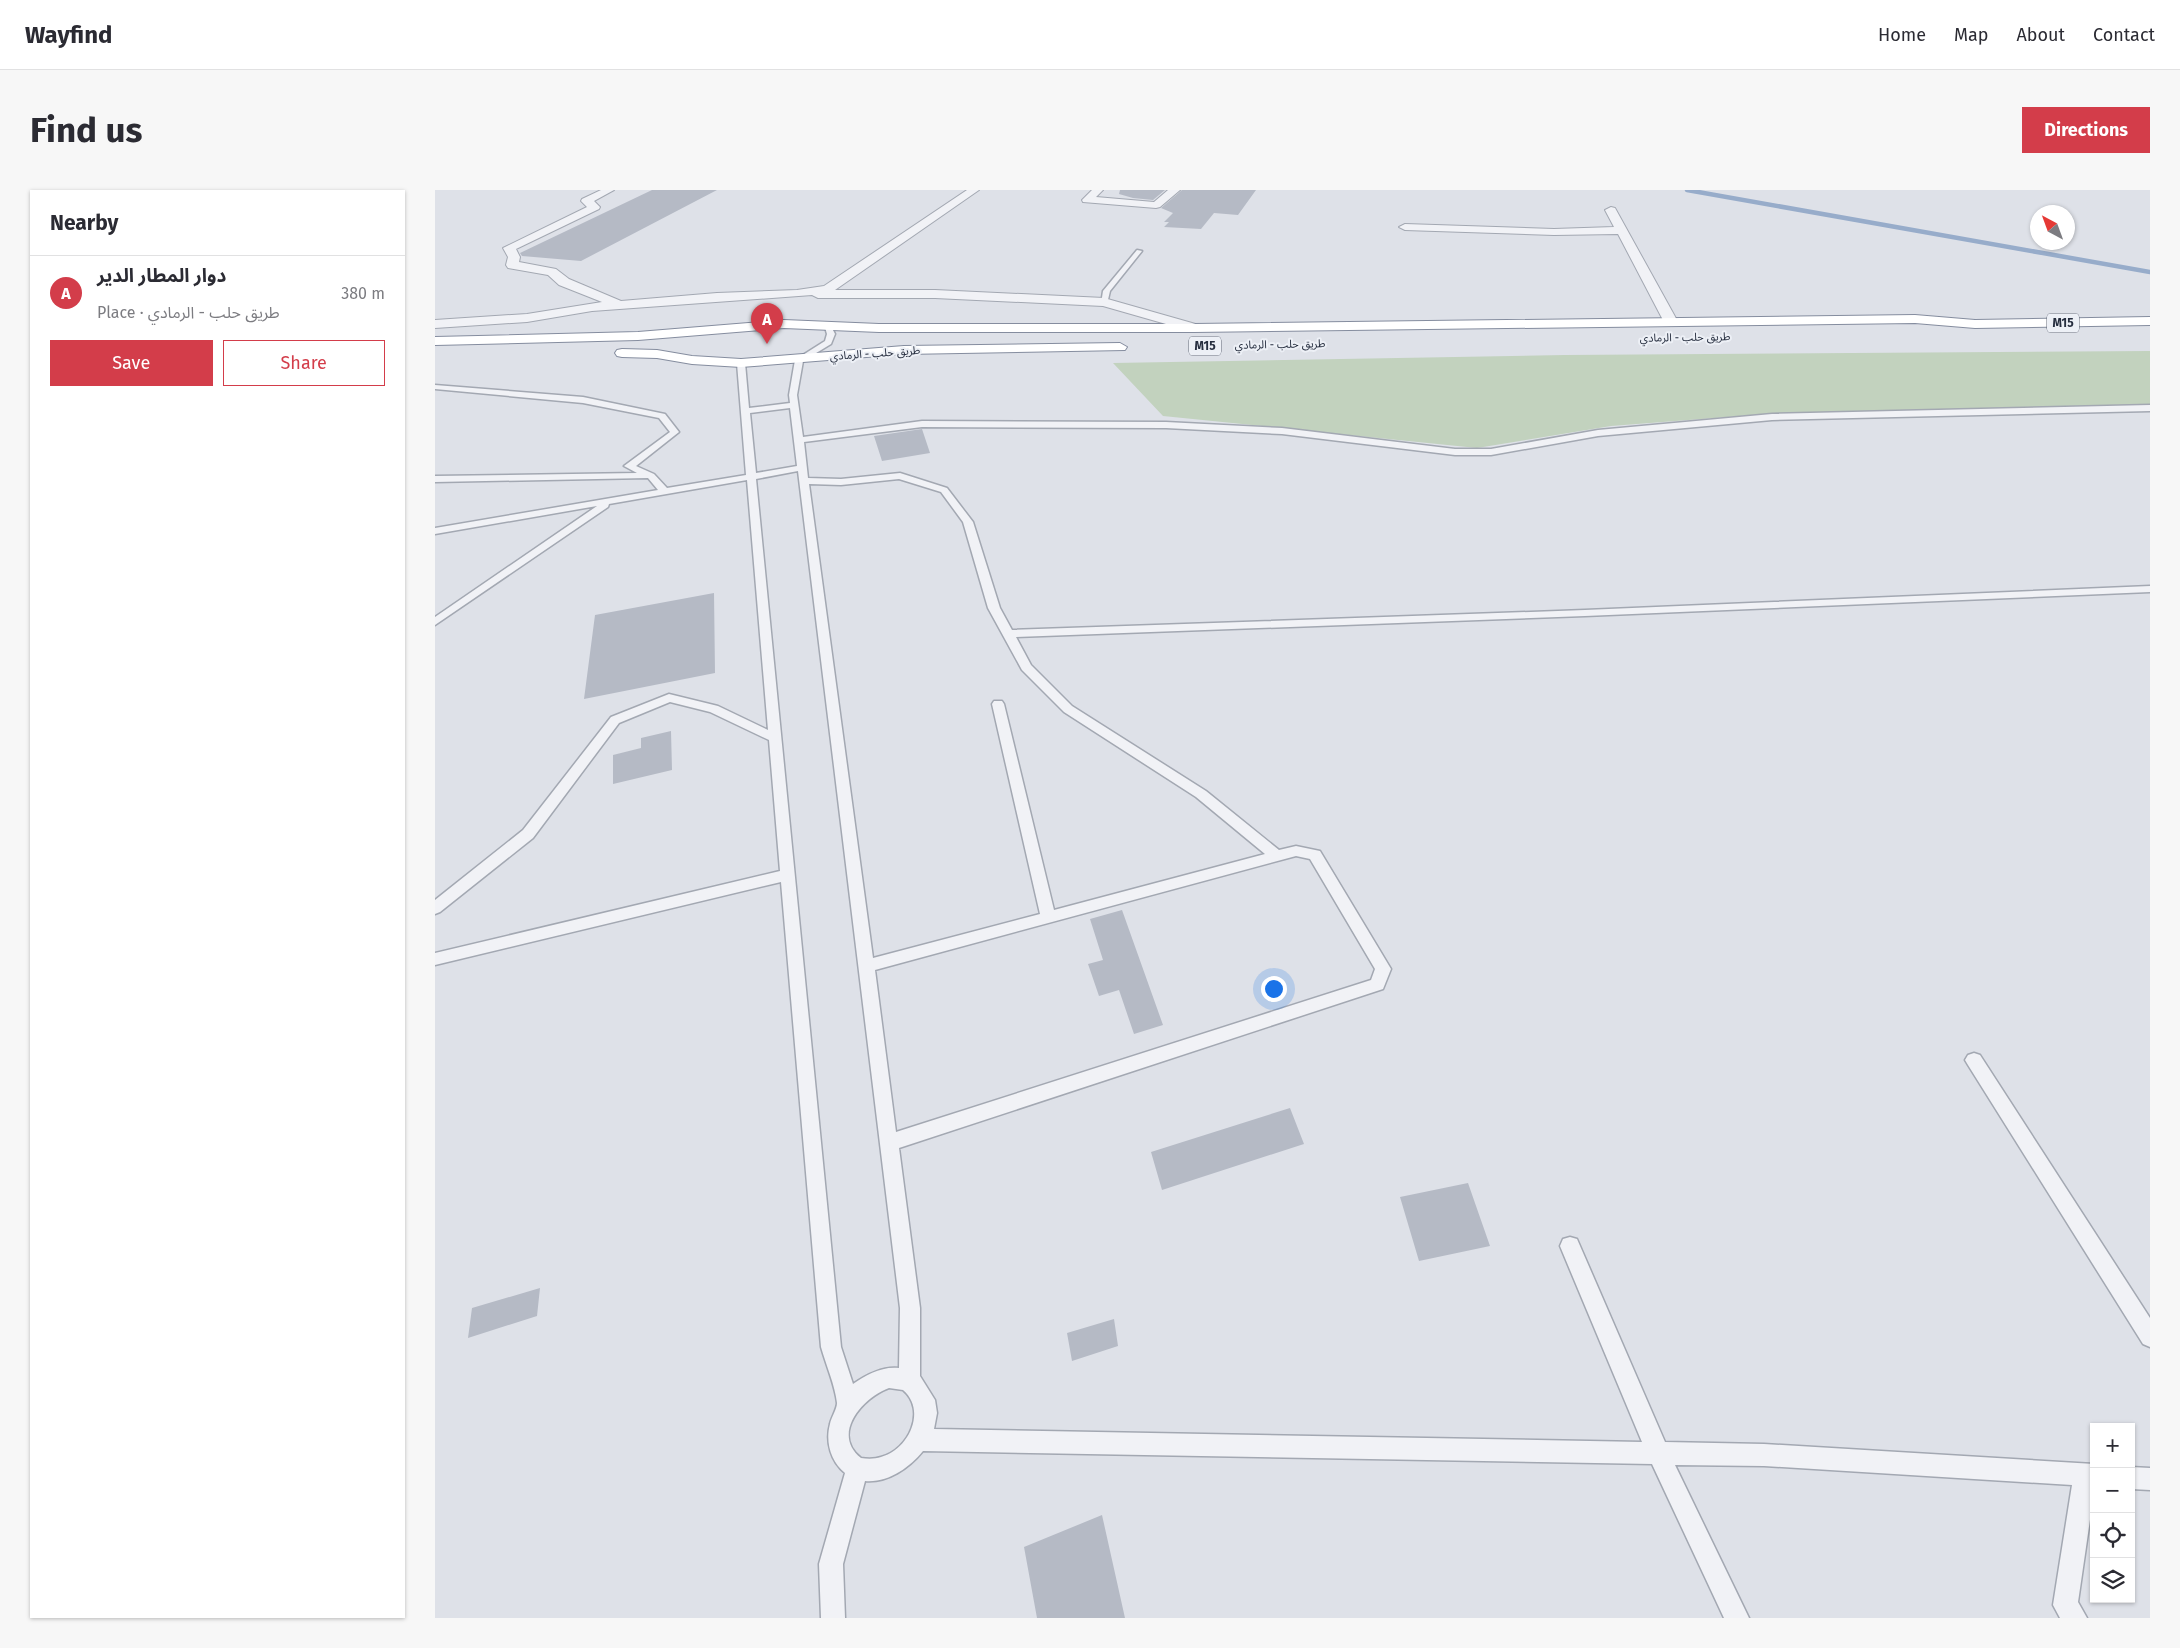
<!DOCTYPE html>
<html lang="en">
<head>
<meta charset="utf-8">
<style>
  :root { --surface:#fff; --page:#f7f7f7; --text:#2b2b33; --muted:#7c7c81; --line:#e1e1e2; --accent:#d33d4a }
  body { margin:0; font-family:"Fira Sans","Noto Sans Arabic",sans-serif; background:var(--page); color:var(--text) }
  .controls { position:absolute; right:15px; bottom:15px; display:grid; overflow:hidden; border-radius:0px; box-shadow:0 1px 4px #0004 }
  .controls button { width:45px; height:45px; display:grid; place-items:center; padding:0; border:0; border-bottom:1px solid var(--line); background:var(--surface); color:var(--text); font:25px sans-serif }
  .compass { position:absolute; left:1595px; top:15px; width:45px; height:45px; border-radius:50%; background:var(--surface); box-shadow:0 1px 4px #0004; rotate:319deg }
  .you { position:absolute; left:838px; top:798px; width:18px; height:18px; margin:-12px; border:4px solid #fff; border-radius:50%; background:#1a73e8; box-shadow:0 0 0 8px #1a73e833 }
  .badge { display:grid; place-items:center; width:32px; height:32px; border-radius:50%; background:var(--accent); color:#fff; font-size:16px; font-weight:700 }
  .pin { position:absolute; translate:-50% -41px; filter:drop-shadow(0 1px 2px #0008) }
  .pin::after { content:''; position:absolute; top:26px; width:18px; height:15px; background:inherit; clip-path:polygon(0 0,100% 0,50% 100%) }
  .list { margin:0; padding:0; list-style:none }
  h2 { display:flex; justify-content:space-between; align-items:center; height:65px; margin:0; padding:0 20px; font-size:21px }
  h2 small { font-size:16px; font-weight:400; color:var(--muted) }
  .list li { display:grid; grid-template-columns:32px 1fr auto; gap:15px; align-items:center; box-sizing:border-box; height:70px; padding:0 20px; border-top:1px solid var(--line) }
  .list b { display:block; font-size:19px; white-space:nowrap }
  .list p { margin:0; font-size:16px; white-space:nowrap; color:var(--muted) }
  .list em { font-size:16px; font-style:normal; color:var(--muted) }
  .actions { display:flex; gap:10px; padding:15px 20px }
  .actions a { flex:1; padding:11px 0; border:1px solid var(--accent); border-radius:0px; text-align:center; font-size:18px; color:var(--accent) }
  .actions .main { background:var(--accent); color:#fff }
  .icon { flex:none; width:28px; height:28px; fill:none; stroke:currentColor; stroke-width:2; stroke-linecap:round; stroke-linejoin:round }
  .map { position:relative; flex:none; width:1715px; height:1428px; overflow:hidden; border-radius:0px }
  header { display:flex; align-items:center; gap:30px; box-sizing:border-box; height:70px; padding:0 25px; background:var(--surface); border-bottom:1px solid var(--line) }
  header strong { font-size:24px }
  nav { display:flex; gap:28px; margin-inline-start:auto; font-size:18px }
  .intro { display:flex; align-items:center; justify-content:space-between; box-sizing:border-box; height:120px; padding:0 30px }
  h1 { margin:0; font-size:35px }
  .button { padding:12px 22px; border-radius:0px; background:var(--accent); color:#fff; font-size:18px; font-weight:700 }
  main { display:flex; gap:30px; padding:0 30px }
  aside { flex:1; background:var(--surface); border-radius:0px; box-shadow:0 1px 4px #0004 }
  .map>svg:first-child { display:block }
  .green { fill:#c2d2be }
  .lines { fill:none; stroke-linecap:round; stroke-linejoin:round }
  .stream { stroke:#97acca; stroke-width:4.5 }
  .building { fill:#b5bac5 }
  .lane-casing { stroke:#a3a8b2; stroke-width:3 }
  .street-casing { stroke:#a3a8b2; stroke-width:2 }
  .highway-casing { stroke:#858d9f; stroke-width:2 }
  .lane { fill:#f1f2f6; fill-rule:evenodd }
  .street { fill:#f1f2f6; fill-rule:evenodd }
  .highway { fill:#fff; fill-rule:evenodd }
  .labels { text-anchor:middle; stroke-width:4; stroke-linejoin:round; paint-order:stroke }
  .far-street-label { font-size:11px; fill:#262e3f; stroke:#edf0f6 }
  .shield { fill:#edf0f6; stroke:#626876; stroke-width:1 }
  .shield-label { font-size:12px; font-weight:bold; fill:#262e3f }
</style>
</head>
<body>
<header>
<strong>Wayfind</strong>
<nav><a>Home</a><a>Map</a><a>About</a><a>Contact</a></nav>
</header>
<div class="intro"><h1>Find us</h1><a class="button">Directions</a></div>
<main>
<aside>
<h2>Nearby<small></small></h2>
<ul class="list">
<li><span class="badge">A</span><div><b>دوار المطار الدير</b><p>Place · طريق حلب - الرمادي</p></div><em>380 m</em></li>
</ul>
<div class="actions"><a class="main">Save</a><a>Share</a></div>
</aside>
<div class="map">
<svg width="1715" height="1428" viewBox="0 0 1715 1428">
  <rect width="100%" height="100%" fill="#dee1e8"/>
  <path class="green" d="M1715 161V216L1331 224 1176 236 1042 258 728 226 678 173 1130 165Z"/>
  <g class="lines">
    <path class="stream" d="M1252 0 1715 82"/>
  </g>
  <path class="building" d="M217 0H282L146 71 87 66 85 63Z
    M685 0H730L718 10 698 8 684 4Z
    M747 0H821L803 25 779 23 766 39 729 37 734 32H729L738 23 726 18Z
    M487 239 495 263 447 271 439 246Z
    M279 403 280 483 149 509 160 425Z
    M236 541 237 580 178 594V565L206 558V548Z
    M687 720 728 835 699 844 684 800 664 806 653 774 668 770 655 729Z
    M855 918 869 954 727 1000 716 962Z
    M1033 993 1055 1056 984 1071 965 1007Z
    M105 1098 102 1126 33 1148 37 1118Z
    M679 1129 683 1156 637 1171 632 1143Z
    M667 1325 690 1428H602L589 1357Z"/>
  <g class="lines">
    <defs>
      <path id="lane" d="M702 60 707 61 675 101 672 114H666L668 101Z
        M389 134H395L400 144 396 154 368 171 362 205 368 247 487 231 731 232 847 238 1020 259H1056L1163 240 1337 224 1715 215V221L1337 230 1163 246 1056 265H1020L847 244 731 238 487 237 369 252 373 288 406 289 465 283 512 298 538 332 565 418 577 440 1150 420 1715 396V402L1150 426 581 447 596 475 637 516 771 601 844 660 861 656 885 661 956 779 948 799 464 958 485 1118V1186L500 1210 502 1223 499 1239 1207 1252 1125 1056 1128 1049 1135 1047 1142 1049 1230 1252 1329 1254 1659 1274V1302L1643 1412 1652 1428H1625L1618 1415 1637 1295 1329 1276 1240 1275 1314 1428H1289L1217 1274 488 1261C474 1278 453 1293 430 1291L408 1374 410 1428H386L384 1374 410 1283C396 1272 390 1252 395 1234 396 1228 402 1219 402 1213 400 1195 391 1175 386 1157L346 692 0 775V763L345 681 334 550 275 522 235 512 184 533 98 648 5 722 0 724V710L88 640 176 527 234 504 283 516 333 540 312 290 174 314 173 317 0 435V427L162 316 0 344V338L223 300 213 288 0 292V286L202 283 189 276 235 242 224 228 148 213 0 199V195L148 207 230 224 244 242 201 276 219 284 232 298 311 285 302 173 306 171 310 173 314 218 355 213 354 205 360 170 390 151 392 144ZM355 218 362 276 321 283 315 223ZM363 281 465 1118 464 1178C447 1176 431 1185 418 1194L406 1157 321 289ZM464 289 506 302 528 332 553 418 587 480 629 522 761 607 830 664 619 720 569 514 567 511H559L557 514 605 724 438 768 374 294 406 295ZM861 666 875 669 940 779 936 790 461 942 440 780ZM454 1198 468 1200C492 1220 474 1260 446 1267 440 1269 433 1269 426 1268 396 1244 427 1208 454 1198Z
        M1539 863 1545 865 1715 1128V1157L1708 1154 1533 875 1530 870 1533 865Z
        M1696 1277 1715 1278V1300L1696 1299Z"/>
      <path id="street" d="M166 0H179L159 11 165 17 164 19 81 59 85 67 84 72 121 79 134 89 186 111 282 103 362 100 389 96 532 0H544L400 100H500L669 108 764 135 766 138 759 142 668 116 500 108H383L377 105 157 121 92 132 0 138V130L92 124 167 112 124 95 113 85 73 78 71 75 73 67 68 58 152 17 146 11 147 9Z
        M657 0H668L661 7 719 12 733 0H745L725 17 721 18 648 12 647 10Z
        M1176 17 1180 18 1243 132 1241 135 1236 136 1229 132 1183 44 1119 45 970 40 964 37 970 34 1119 39 1179 37 1170 20Z"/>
      <path id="highway" d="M1480 125 1540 130 1715 127V135L1540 138 1480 133 759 142H444L349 138 203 150 0 155V147L203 142 349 130 444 134H759Z
        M685 153 692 157 690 160 469 164 306 177 257 174 222 168 187 167 182 166 180 163 182 160 187 159 222 160 257 166 306 169 469 156Z"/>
    </defs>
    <use href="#lane" class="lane-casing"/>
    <use href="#street" class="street-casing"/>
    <use href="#highway" class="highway-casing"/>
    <use href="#lane" class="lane"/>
    <use href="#street" class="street"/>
    <use href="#highway" class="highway"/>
  </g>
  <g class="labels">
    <g class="far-street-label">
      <text transform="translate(1250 147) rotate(-1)" y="4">طريق حلب - الرمادي</text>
      <text transform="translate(845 154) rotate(-1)" y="4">طريق حلب - الرمادي</text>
      <text transform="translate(440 163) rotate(-4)" y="4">طريق حلب - الرمادي</text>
    </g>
    <g class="shield">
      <rect x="1612" y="123.5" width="32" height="19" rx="4"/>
      <rect x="754" y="146.5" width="32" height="19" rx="4"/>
    </g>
    <g class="shield-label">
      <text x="1628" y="137">M15</text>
      <text x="770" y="160">M15</text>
    </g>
  </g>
</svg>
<div class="controls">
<button>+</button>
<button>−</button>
<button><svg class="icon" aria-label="locate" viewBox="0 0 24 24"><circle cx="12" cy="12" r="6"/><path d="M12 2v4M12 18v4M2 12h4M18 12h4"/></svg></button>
<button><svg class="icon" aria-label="layers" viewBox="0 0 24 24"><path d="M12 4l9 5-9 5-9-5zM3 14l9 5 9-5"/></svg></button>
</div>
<svg class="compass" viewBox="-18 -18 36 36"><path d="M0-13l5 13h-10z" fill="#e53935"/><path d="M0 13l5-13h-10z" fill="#7c7c81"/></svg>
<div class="you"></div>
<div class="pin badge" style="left:332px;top:154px">A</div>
</div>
</main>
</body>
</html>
